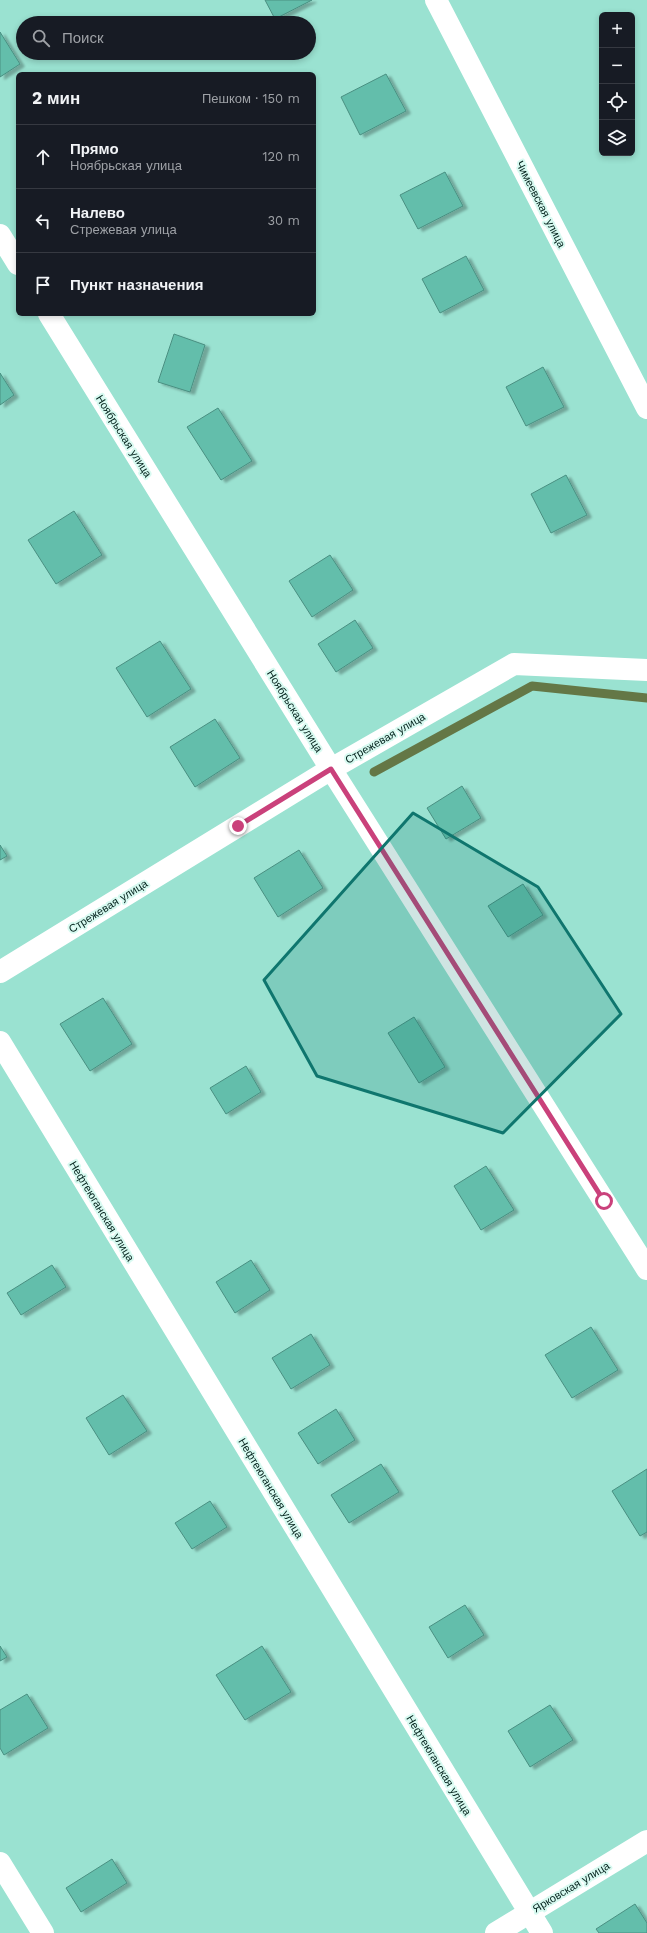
<!DOCTYPE html>
<html lang="ru">
<head>
<meta charset="utf-8">
<style>
  :root { --surface:#171b24; --page:#20242c; --text:#f1f3f6; --muted:#9ea1a6; --line:#363941 }
  body { margin:0; font-family:"Work Sans",sans-serif; background:var(--page); color:var(--text) }
  .controls { position:absolute; right:12px; top:12px; display:grid; overflow:hidden; border-radius:6px; box-shadow:0 2px 6px #0003 }
  .controls button { width:36px; height:36px; display:grid; place-items:center; padding:0; border:0; border-bottom:1px solid var(--line); background:var(--surface); color:var(--text); font:20px sans-serif }
  .stop { position:absolute; width:12px; height:12px; margin:-9px; border:3px solid #ca417b; border-radius:50%; background:#fff }
  .stop.end { background:#ca417b; border-color:#fff; box-shadow:0 1px 4px #0008 }
  .list { margin:0; padding:0; list-style:none }
  h2 { display:flex; justify-content:space-between; align-items:center; height:52px; margin:0; padding:0 16px; font-size:17px }
  h2 small { font-size:13px; font-weight:400; color:var(--muted) }
  .list li { display:grid; grid-template-columns:26px 1fr auto; gap:12px; align-items:center; box-sizing:border-box; height:64px; padding:0 16px; border-top:1px solid var(--line) }
  .list b { display:block; font-size:15px; white-space:nowrap }
  .list p { margin:0; font-size:13px; white-space:nowrap; color:var(--muted) }
  .list em { font-size:13px; font-style:normal; color:var(--muted) }
  .icon { flex:none; width:22px; height:22px; fill:none; stroke:currentColor; stroke-width:2; stroke-linecap:round; stroke-linejoin:round }
  .map { position:relative; flex:none; width:647px; height:1933px; overflow:hidden }
  .search { position:absolute; background:var(--surface); box-shadow:0 2px 6px #0003; left:16px; top:16px; width:300px; height:44px; display:flex; align-items:center; gap:10px; box-sizing:border-box; padding:0 14px; border-radius:22px; color:var(--muted); font-size:15px }
  .panel { position:absolute; background:var(--surface); box-shadow:0 2px 6px #0003; left:16px; top:72px; width:300px; height:244px; border-radius:6px }
  .map>svg:first-child { display:block }
  .lines { fill:none; stroke-linecap:round; stroke-linejoin:round }
  .stream { stroke:#647746; stroke-width:9 }
  .building { fill:#64beab; stroke:#498f81; filter:url(#shadow) }
  .street { stroke:#fff; stroke-width:22 }
  .route { stroke:#ca417b; stroke-width:5 }
  .marked { fill:#0f766e; fill-opacity:0.2; stroke:#0f766e; stroke-width:3; stroke-linejoin:round }
  .labels { text-anchor:middle; stroke-width:4; stroke-linejoin:round; paint-order:stroke }
  .street-label { font-size:11px; fill:#03221c; stroke:#d8faf1 }
</style>
</head>
<body>
<div class="map">
<svg width="647" height="1933" viewBox="0 0 647 1933">
  <defs>
    <filter id="shadow"><feDropShadow dx="4.5" dy="2.5" stdDeviation="1" flood-color="#0004"/></filter>
  </defs>
  <rect width="100%" height="100%" fill="#9ae2d1"/>
  <g class="lines">
    <path class="stream" d="M374 772 532 686 647 698"/>
  </g>
  <path class="building" d="M265 0H312L275 19Z
    M0 32 20 64 0 77Z
    M386 74 406 111 360 135 341 97Z
    M445 172 463 206 418 229 400 195Z
    M466 256 484 290 440 313 422 279Z
    M174 334 205 345 190 392 158 382Z
    M543 367 564 407 526 426 506 387Z
    M0 373 14 395 0 405Z
    M218 408 252 461 221 480 187 427Z
    M566 475 587 515 551 533 531 494Z
    M74 511 102 555 56 584 28 540Z
    M330 555 353 590 312 617 289 581Z
    M355 620 373 648 336 672 318 644Z
    M160 641 191 689 147 717 116 668Z
    M215 719 240 758 195 787 170 747Z
    M462 786 481 818 446 839 427 808Z
    M0 845 7 856 0 860Z
    M299 850 323 888 278 917 254 878Z
    M523 884 543 915 508 937 488 906Z
    M103 998 132 1044 90 1071 60 1024Z
    M414 1017 445 1067 419 1083 388 1033Z
    M246 1066 261 1092 226 1114 210 1088Z
    M486 1166 514 1210 481 1230 454 1186Z
    M251 1260 270 1290 235 1313 216 1282Z
    M52 1265 66 1287 21 1315 7 1293Z
    M591 1327 618 1370 572 1398 545 1355Z
    M311 1334 330 1365 291 1389 272 1358Z
    M123 1395 147 1431 109 1455 86 1418Z
    M336 1409 355 1440 318 1464 298 1433Z
    M381 1464 399 1492 349 1523 331 1495Z
    M647 1469V1532L640 1536 612 1491Z
    M210 1501 227 1527 192 1549 175 1523Z
    M465 1605 484 1635 448 1658 429 1627Z
    M0 1646 7 1657 0 1661Z
    M262 1646 291 1692 245 1720 216 1675Z
    M27 1694 48 1728 4 1755 0 1748V1710Z
    M550 1705 573 1740 530 1767 508 1731Z
    M112 1859 127 1883 81 1912 66 1888Z
    M635 1904 647 1923V1933H599L596 1929Z"/>
  <g class="lines">
    <path class="street" d="M436 0 647 408
      M0 235 18 264
      M49 314 331 769 647 1269
      M0 972 331 769 514 664 647 670
      M0 1042 542 1933
      M0 1863 43 1933
      M496 1933 647 1841"/>
  </g>
  <g class="lines">
    <path class="route" d="M238 826 331 769 604 1201"/>
  </g>
  <path class="marked" d="M413 813 538 887 621 1014 503 1133 317 1076 264 980Z"/>
  <g class="labels">
    <g class="street-label">
      <text transform="translate(541 204) rotate(63)" y="4">Чимеевская улица</text>
      <text transform="translate(124 436) rotate(58)" y="4">Ноябрьская улица</text>
      <text transform="translate(295 711) rotate(58)" y="4">Ноябрьская улица</text>
      <text transform="translate(385 738) rotate(-30)" y="4">Стрежевая улица</text>
      <text transform="translate(108 906) rotate(-32)" y="4">Стрежевая улица</text>
      <text transform="translate(102 1211) rotate(59)" y="4">Нефтеюганская улица</text>
      <text transform="translate(271 1488) rotate(59)" y="4">Нефтеюганская улица</text>
      <text transform="translate(439 1765) rotate(59)" y="4">Нефтеюганская улица</text>
      <text transform="translate(571 1887) rotate(-31)" y="4">Ярковская улица</text>
    </g>
  </g>
</svg>
<div class="controls">
<button>+</button>
<button>−</button>
<button><svg class="icon" aria-label="locate" viewBox="0 0 24 24"><circle cx="12" cy="12" r="6"/><path d="M12 2v4M12 18v4M2 12h4M18 12h4"/></svg></button>
<button><svg class="icon" aria-label="layers" viewBox="0 0 24 24"><path d="M12 4l9 5-9 5-9-5zM3 14l9 5 9-5"/></svg></button>
</div>
<div class="stop" style="left:604px;top:1201px"></div>
<div class="stop end" style="left:238px;top:826px"></div>
<div class="search"><svg class="icon" aria-label="search" viewBox="0 0 24 24"><circle cx="10" cy="10" r="6"/><path d="M15 15l6 6"/></svg>Поиск</div>
<section class="panel">
<h2>2 мин<small>Пешком · 150 m</small></h2>
<ul class="list">
<li><svg class="icon" aria-label="ahead" viewBox="0 0 24 24"><path d="M12 20V5M6 11l6-6 6 6"/></svg><div><b>Прямо</b><p>Ноябрьская улица</p></div><em>120 m</em></li>
<li><svg class="icon" aria-label="left" viewBox="0 0 24 24"><path d="M17 20v-9H6M10 6l-5 5 5 5"/></svg><div><b>Налево</b><p>Стрежевая улица</p></div><em>30 m</em></li>
<li><svg class="icon" aria-label="arrive" viewBox="0 0 24 24"><path d="M6 21V4h12l-3 4 3 4H6"/></svg><div><b>Пункт назначения</b></div></li>
</ul>
</section>
</div>
</body>
</html>
